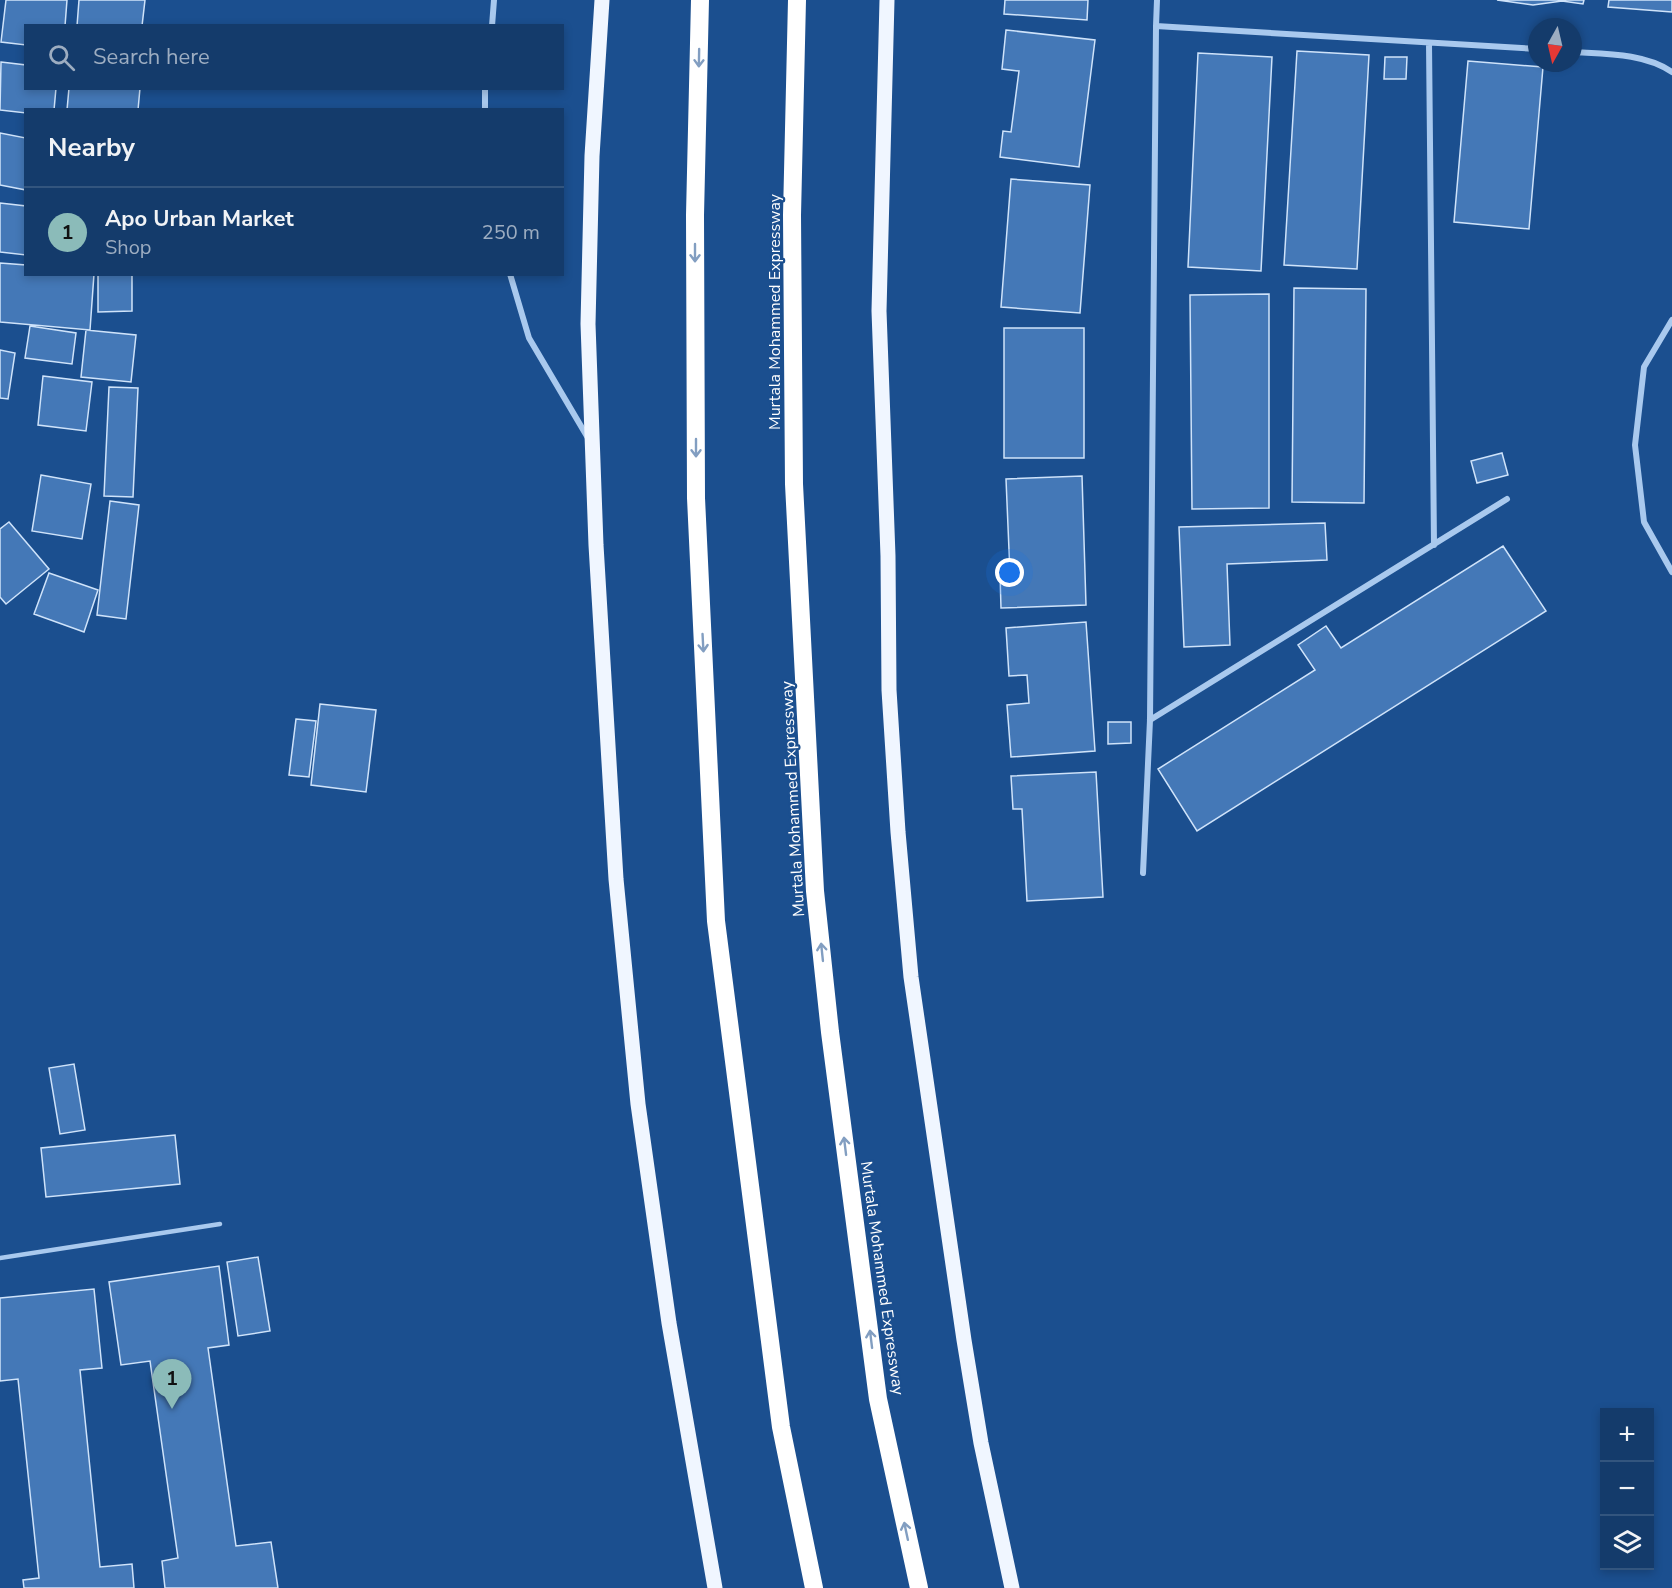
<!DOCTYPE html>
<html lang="en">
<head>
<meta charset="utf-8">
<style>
  :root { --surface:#143b6b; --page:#214673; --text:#f1f3f6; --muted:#9dadc1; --line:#33557e; --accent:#8bbbb9 }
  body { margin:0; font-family:"Nunito Sans",sans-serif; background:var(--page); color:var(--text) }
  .controls { position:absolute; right:18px; bottom:18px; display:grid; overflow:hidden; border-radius:0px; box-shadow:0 3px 9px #0003 }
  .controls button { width:54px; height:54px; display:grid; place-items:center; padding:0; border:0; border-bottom:2px solid var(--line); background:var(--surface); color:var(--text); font:30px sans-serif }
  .compass { position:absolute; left:1528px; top:18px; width:54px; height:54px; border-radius:50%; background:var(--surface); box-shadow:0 3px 9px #0003; rotate:188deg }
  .you { position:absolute; left:1010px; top:573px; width:21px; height:21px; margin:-15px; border:4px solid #fff; border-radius:50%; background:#1a73e8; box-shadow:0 0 0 9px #1a73e833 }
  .badge { display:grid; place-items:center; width:39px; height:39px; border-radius:50%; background:var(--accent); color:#111; font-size:20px; font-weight:700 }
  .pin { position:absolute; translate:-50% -50px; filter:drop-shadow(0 2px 3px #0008) }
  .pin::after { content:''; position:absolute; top:32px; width:21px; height:18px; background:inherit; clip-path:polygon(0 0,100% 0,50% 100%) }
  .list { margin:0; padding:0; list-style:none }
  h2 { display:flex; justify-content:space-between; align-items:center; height:78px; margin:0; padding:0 24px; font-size:26px }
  h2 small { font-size:20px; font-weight:400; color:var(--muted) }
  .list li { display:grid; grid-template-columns:39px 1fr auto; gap:18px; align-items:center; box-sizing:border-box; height:90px; padding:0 24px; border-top:2px solid var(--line) }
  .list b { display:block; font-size:22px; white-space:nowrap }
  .list p { margin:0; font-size:20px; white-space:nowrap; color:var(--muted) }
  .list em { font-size:20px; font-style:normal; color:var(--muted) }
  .icon { flex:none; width:33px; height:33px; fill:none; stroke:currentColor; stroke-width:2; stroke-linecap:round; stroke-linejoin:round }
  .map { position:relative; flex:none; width:1672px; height:1588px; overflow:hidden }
  .search { position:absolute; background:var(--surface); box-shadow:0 3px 9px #0003; left:24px; top:24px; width:540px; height:66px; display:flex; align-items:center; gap:15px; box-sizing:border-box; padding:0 21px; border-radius:0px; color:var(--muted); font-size:22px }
  .panel { position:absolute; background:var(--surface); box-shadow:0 3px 9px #0003; left:24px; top:108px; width:540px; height:168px; border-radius:0px }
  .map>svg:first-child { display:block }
  .building { fill:#4478b7; stroke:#cfe3fa; stroke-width:1.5 }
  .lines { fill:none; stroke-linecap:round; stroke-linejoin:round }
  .lane { stroke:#a9c9ee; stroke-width:4.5 }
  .street { stroke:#a9c9ee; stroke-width:6 }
  .primary { stroke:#f0f6ff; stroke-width:15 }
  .highway { stroke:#fff; stroke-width:18 }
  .oneway { stroke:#829ec1 }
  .labels { text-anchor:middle; stroke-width:4.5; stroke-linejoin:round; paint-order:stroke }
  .street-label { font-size:16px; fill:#fff; stroke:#1b4f8f }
</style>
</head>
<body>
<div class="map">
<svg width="1672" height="1588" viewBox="0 0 1672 1588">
  <rect width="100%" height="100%" fill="#1b4f8f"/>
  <path class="building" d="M6 0H67L65 26H26V45L1 42Z
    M79 0H145L142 26H77Z
    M1005 0H1088L1087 20 1004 14Z
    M1497 0H1584L1583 4 1562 1 1533 5Z
    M1609 0H1672V12L1608 7Z
    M1006 30 1095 40 1079 167 1000 157 1003 131 1011 132 1019 71 1002 69Z
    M1297 51 1369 55 1357 269 1284 265Z
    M1198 53 1272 57 1261 271 1188 267Z
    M1385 57H1407L1406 79H1384Z
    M1468 61 1543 67 1529 229 1454 222Z
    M1 62 26 65V88H56L54 110H26V113L0 110Z
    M69 88H140L138 110H67Z
    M0 133 26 138V190L0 185Z
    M1011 179 1090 185 1080 313 1001 307Z
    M0 203 26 206V255L0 252Z
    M0 263 26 265V274H94L90 330 0 322Z
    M98 274H132V311L98 312Z
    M1294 288 1366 289 1364 503 1292 502Z
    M1269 294V508L1192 509 1190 295Z
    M30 326 76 333 72 364 25 358Z
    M1004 328H1084V458H1004Z
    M86 330 136 335 131 382 81 377Z
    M0 350 15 353 8 399 0 398Z
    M43 376 92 382 86 431 38 425Z
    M109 387 138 388 133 497 104 496Z
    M1502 453 1508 475 1477 483 1471 461Z
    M41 475 91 484 82 539 32 531Z
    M1082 476 1086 605 1001 608 1000 574H1010L1006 479Z
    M110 501 139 505 126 619 97 615Z
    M9 522 49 569 6 604 0 597V529Z
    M1325 523 1327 560 1227 564 1230 645 1184 647 1179 527Z
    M1503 546 1546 611 1197 831 1158 769 1315 670 1298 645 1326 626 1341 648Z
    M49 573 98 590 84 632 34 614Z
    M1086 622 1095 751 1011 757 1007 705 1029 703 1027 675 1009 676 1006 628Z
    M320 704 376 710 366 792 311 785Z
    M296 719 316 721 309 777 289 775Z
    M1108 722H1131V743L1108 744Z
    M1096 772 1103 897 1027 901 1022 809H1013L1011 776Z
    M74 1064 85 1130 60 1134 49 1068Z
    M175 1135 180 1184 46 1197 41 1148Z
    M258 1257 270 1331 238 1336 227 1262Z
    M219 1266 229 1345 208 1348 236 1546 271 1542 278 1588H165L162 1561 178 1558 150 1361 121 1365 109 1282Z
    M94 1289 102 1368 80 1370 100 1567 132 1564 134 1588H24L23 1580 39 1578 18 1379 0 1381V1298Z"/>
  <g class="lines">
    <path class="lane" d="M0 1258 220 1224"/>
    <path class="street" d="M1157 0 1156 26 1537 49
      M492 26 494 0
      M1429 43 1434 545
      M1573 52C1605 54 1644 53 1672 72
      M485 110V88
      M510 274 529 338 588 438
      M1672 320 1644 367 1635 445 1644 522 1672 572
      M1150 720 1507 499
      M1143 873 1150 720 1156 26"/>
    <path class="primary" d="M602 0 592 156 588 324 596 545 616 879 638 1104 669 1323 715 1588
      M887 0 879 311 888 556 889 690 898 832 911 977 964 1340 981 1443 1012 1588"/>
    <path class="highway" d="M700 0 695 215 696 498 716 921 781 1427 814 1588
      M797 0 792 215 794 484 815 891 830 1032 878 1399 919 1588"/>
  </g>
  <defs><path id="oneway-shaft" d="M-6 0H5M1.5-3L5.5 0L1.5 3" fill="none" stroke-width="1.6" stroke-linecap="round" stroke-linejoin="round" transform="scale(1.5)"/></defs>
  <g class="oneway">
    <use href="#oneway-shaft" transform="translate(699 58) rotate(91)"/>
    <use href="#oneway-shaft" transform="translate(695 253) rotate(90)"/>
    <use href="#oneway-shaft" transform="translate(696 448) rotate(90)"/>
    <use href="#oneway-shaft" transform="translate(703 643) rotate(87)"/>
    <use href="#oneway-shaft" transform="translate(822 952) rotate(-96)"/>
    <use href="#oneway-shaft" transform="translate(845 1146) rotate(-97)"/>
    <use href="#oneway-shaft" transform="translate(871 1339) rotate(-97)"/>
    <use href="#oneway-shaft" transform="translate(906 1531) rotate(-102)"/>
  </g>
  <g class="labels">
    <g class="street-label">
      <text transform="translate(774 312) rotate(-90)" y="6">Murtala Mohammed Expressway</text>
      <text transform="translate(792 799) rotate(-93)" y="6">Murtala Mohammed Expressway</text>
      <text transform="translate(883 1278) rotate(82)" y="6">Murtala Mohammed Expressway</text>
    </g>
  </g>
</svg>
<div class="controls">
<button>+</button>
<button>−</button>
<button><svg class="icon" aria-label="layers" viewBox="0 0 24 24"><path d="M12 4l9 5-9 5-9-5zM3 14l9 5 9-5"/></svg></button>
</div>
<svg class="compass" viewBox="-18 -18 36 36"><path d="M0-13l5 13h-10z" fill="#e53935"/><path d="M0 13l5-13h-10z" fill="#9dadc1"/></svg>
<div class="you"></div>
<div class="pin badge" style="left:172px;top:1409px">1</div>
<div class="search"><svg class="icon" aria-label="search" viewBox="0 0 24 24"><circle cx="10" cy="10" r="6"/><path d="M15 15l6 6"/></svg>Search here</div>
<section class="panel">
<h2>Nearby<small></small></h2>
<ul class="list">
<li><span class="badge">1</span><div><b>Apo Urban Market</b><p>Shop</p></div><em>250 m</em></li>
</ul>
</section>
</div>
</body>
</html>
